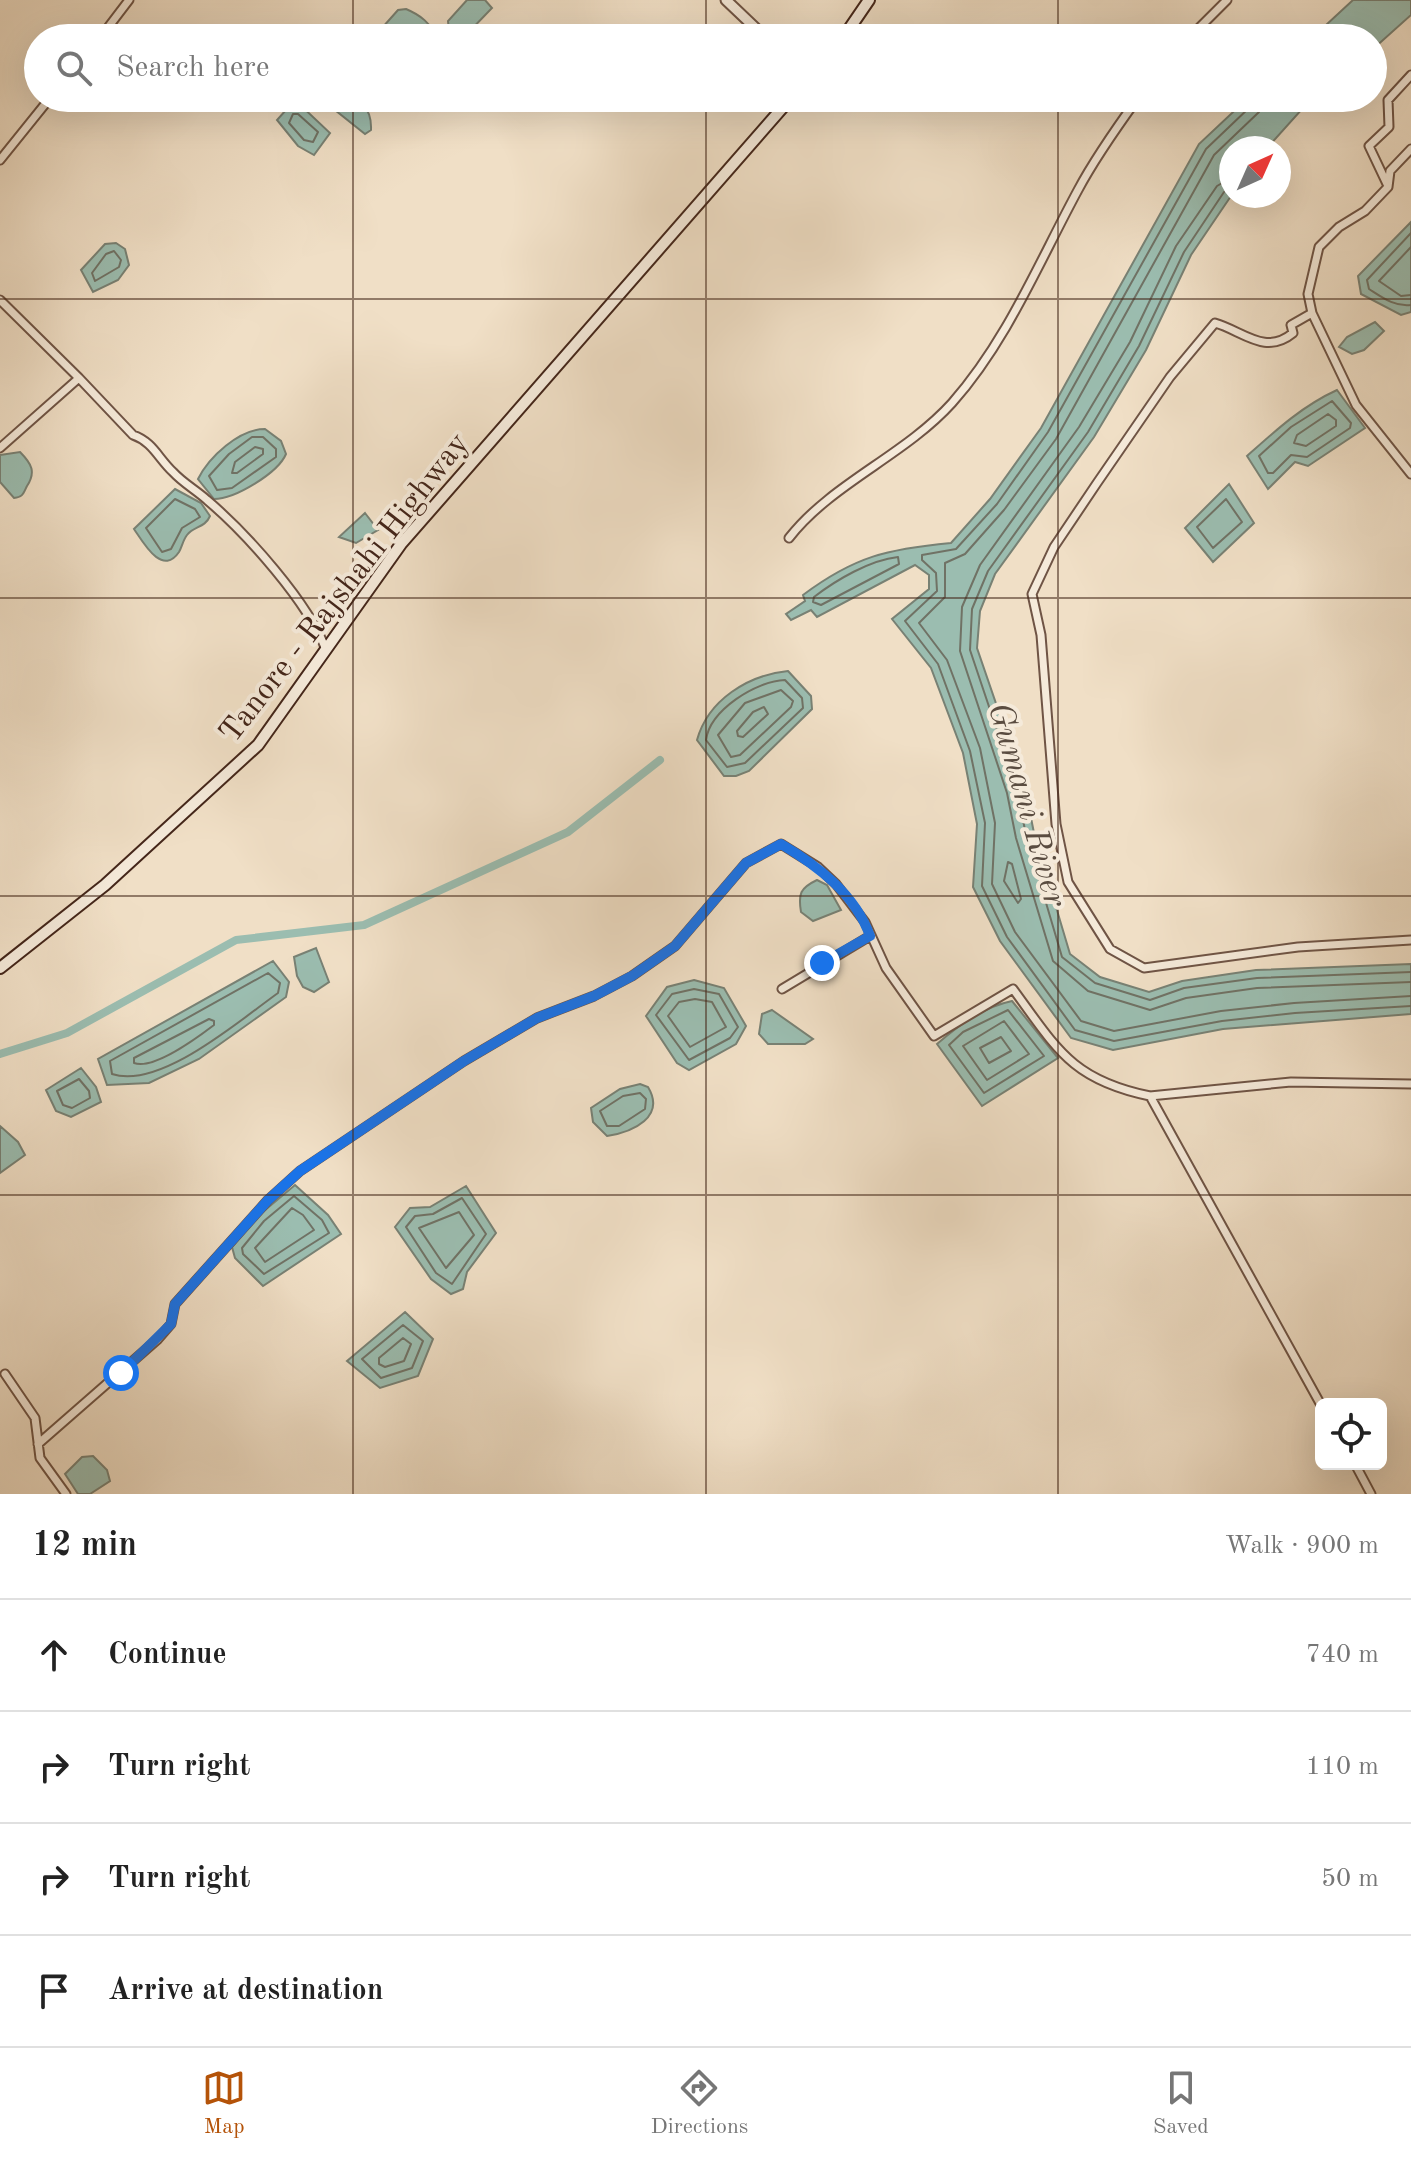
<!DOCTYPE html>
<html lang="en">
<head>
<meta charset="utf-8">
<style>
  :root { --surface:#fff; --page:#f6f6f6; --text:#222; --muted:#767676; --line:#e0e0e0; --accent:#b45309 }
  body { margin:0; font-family:"Old Standard TT",serif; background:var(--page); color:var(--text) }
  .controls { position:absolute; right:24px; bottom:24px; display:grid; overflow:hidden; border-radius:12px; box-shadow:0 8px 32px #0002 }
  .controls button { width:72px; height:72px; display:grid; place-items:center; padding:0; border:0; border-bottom:2px solid var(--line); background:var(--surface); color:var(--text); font:40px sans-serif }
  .compass { position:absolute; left:1219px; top:136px; width:72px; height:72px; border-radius:50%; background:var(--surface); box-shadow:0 8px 32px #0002; rotate:45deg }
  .stop { position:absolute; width:24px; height:24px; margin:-18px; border:6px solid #1a73e8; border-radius:50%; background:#fff }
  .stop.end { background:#1a73e8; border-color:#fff; box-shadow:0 2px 8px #0008 }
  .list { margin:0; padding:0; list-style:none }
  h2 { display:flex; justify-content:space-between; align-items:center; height:104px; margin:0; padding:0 32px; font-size:34px }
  h2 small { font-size:26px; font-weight:400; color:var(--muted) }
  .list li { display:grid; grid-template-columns:52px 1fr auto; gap:24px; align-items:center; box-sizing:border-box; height:112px; padding:0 32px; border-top:2px solid var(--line) }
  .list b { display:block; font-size:30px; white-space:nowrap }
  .list em { font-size:26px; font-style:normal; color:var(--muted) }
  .icon { flex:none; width:44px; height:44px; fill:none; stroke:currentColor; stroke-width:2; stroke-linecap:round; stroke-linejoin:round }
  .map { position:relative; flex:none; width:1411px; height:1494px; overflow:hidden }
  .search { position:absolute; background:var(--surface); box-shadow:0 8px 32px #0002; left:24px; right:24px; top:24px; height:88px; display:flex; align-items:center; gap:20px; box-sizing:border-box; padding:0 28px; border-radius:44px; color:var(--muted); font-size:30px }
  .sheet { height:552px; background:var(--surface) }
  nav { display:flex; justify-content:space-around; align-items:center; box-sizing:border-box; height:112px; border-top:2px solid var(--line); background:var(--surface); font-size:22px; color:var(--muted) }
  nav a { display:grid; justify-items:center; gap:4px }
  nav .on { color:var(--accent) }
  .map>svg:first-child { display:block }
  .water { fill:#9bbdb0; stroke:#788174; stroke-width:2 }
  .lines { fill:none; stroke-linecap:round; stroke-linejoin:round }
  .shore { stroke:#707265; stroke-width:2 }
  .canal { stroke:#9bbdb0; stroke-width:8 }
  .minor-casing { stroke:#6f5445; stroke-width:11 }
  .tertiary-casing { stroke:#6f5445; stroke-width:13 }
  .secondary-casing { stroke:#44261a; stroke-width:14 }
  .minor { stroke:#f5eada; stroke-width:7 }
  .tertiary { stroke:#f5eada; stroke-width:9 }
  .secondary { stroke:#f5eada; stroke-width:10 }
  .route { stroke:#1a73e8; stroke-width:10 }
  .grid { fill:none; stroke:#44261a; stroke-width:2; stroke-opacity:0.55 }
  .labels { text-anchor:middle; stroke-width:8; stroke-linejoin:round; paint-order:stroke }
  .street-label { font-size:32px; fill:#44261a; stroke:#f5eada }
  .water-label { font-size:34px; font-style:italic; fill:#5a4c40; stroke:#f5eada }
</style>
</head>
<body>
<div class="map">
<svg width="1411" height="1494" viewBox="0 0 1411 1494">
  <rect width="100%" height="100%" fill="#f0dfc6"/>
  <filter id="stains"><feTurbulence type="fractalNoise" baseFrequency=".0025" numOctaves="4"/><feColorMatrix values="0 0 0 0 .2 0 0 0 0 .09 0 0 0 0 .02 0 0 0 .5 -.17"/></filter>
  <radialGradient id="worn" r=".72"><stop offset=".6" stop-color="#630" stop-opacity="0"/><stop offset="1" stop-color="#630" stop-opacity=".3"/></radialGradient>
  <path class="water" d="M467 0H485L492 8 464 37 449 31 448 21Z
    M1353 0H1411V15L1373 49V38H1312Z
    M406 9C418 14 434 24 434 38H373L398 10Z
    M337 98C359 98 372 106 371 130L365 134 335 110Z
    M1248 98H1312L1267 148H1231V196L1191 255 1146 350 1094 437 995 574 980 611 977 648 1025 788 1034 833 1070 954 1100 977 1149 992 1182 981 1256 970 1411 964V1014L1223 1029 1113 1050 1071 1038 1000 941 973 887 977 824 963 753 931 668 892 619 929 589V575L915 565 817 617 811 610 791 620 786 614 805 601 803 595C855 556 888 549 951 543L990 499 1041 428 1199 144Z
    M295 100 330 133 314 155 298 146 277 120Z
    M1411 222V312L1401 315 1361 294 1358 276Z
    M116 243 125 249 129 265 118 280 93 292 81 270 105 244Z
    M1375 322 1384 331 1364 350 1352 354 1339 347 1347 337Z
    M1337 390 1365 428 1308 466 1295 462 1268 489 1247 456C1275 431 1302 406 1337 390Z
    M265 429 281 441 286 454C278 473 235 499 214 499L198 479C209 457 239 429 265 429Z
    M20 452C32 464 36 472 27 486 23 494 23 497 14 498L0 482V455Z
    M1229 484 1254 523 1213 562 1185 528Z
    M175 489 201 503 210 516C205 528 194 526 187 535 183 540 182 547 179 552 162 577 143 542 134 529Z
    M365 513 378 530 356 543 339 537Z
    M788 671 811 696 812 709 749 771 736 776H724L697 740C708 700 748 675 788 671Z
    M817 880 827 885 841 910 813 921 801 912C798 894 800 888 817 880Z
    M316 948 329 982 314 992 303 987 297 976 294 957Z
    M273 961 289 982 286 997 199 1059 149 1083 107 1085 98 1059Z
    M694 980 724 988 746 1026 736 1044 689 1070 677 1063 646 1016 667 987Z
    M1012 1001 1058 1058 982 1106 937 1044C959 1025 983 1007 1012 1001Z
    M772 1010 813 1039 805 1044H768L759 1034 762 1014Z
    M81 1068 96 1087 101 1102 71 1117 56 1111 46 1090Z
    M640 1084 648 1087C666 1117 633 1132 607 1136L593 1122 591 1108 620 1089Z
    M0 1126 18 1142 25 1155 0 1173Z
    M295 1185 328 1215 341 1234 263 1286 235 1258 232 1247 258 1216Z
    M466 1186 496 1233 467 1272 463 1289 451 1294 431 1279 395 1227 410 1208 430 1207Z
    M405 1312 433 1339 418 1376 380 1388 347 1361Z
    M93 1456 107 1470 110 1481 90 1494H78L65 1474 82 1457Z"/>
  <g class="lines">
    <path class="shore" d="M1253 98 1250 107 1206 149 1048 432 997 504 956 549 922 555V560L936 573 937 591 905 621 938 664 970 751 985 823 982 886 1007 937 1075 1030 1114 1041 1222 1021 1295 1013 1411 1006
      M1263 98 1259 112 1214 155 1056 439 1004 510 965 554 945 563V597L919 623 947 660 980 748 995 823 992 884 1015 932 1081 1021 1114 1031 1221 1011 1294 1003 1411 996
      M293 114H298L318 132 313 142 304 140 289 123Z
      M1231 178 1217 186 1176 246 1130 342 1079 427 980 565 962 607 960 651 1007 793 1016 838 1053 961 1088 991 1150 1010 1186 998 1257 988 1411 982
      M1231 188 1224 192 1184 252 1139 346 1088 432 988 571 972 609 970 650 1017 790 1026 835 1062 957 1095 983 1150 1000 1184 988 1257 978 1411 972
      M1411 233 1367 280 1369 289C1383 298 1395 307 1411 305
      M1411 247 1379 281 1401 296 1411 295
      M114 251 121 260 119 267 95 281 92 273 106 254Z
      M1332 401 1351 423 1350 428 1307 457 1291 455 1273 473H1268L1259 456 1291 427Z
      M1328 414 1336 420V426L1306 446 1294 443 1297 435Z
      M252 437H263L276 449V457L232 488 217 490 209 476 229 454Z
      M255 447 263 449V454L237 473H232L235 462Z
      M175 499 195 509 200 517 182 528 171 549 162 552 146 528Z
      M1226 499 1242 522 1213 548 1197 527Z
      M898 557 899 564 821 605 813 602 814 597C836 580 870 560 898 557Z
      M785 680 802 698 803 708 745 763 727 767 706 740C710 710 756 681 785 680Z
      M781 690 793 701 791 707 740 755 731 757 718 735 745 703Z
      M764 707 768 714 743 737 738 736 737 731 753 712Z
      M1008 862 1012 864 1021 899 1018 903 1004 881Z
      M268 973 280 983 278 993C240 1020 160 1090 112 1074L110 1061Z
      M694 989 719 994 738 1027 730 1038 689 1060 656 1015 672 994Z
      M695 999 712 1002 726 1027 690 1047 668 1016 679 1002Z
      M1008 1010 1044 1056 984 1093 949 1045 963 1032Z
      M209 1019 214 1021V1025C197 1038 153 1070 134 1063V1058Z
      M1004 1021 1029 1054 987 1080 963 1046Z
      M1001 1037 1011 1051 989 1063 980 1048Z
      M79 1079 89 1091 90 1098 72 1108 63 1105 57 1091Z
      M640 1093 646 1099 645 1109 619 1126H607L600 1111 623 1096Z
      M294 1196 322 1220 329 1233 264 1274 243 1254 242 1248 264 1221Z
      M462 1198 486 1234 452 1284 436 1273 406 1227 415 1216 433 1214Z
      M292 1208 303 1215 314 1230 265 1262 255 1248Z
      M459 1212 474 1235 446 1268 419 1228Z
      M403 1325 423 1341 412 1368 381 1378 362 1359Z
      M403 1338 411 1344 404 1361 385 1367 379 1364V1358Z"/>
    <path class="canal" d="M0 1054 67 1033 236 940 364 925 568 832 660 760"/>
    <defs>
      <path id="minor" d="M100 38 129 0
        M1189 38 1227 0
        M1411 149 1390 171 1388 187 1365 211 1339 227 1319 247 1308 294 1312 313 1356 405 1411 474
        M0 160 50 98
        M1387 184 1369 146 1389 127 1388 100 1411 75
        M0 300 79 378
        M1312 313 1291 325 1293 333C1265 356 1243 331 1215 323L1170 377 1097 483 1054 547 1032 594 1041 635 1056 824 1068 882 1110 949 1144 968 1298 947 1411 940
        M0 448 79 378 133 435C153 442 158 458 173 472 183 483 196 490 207 500 246 533 309 603 326 650
        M789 538C832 483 904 456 952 403 1007 341 1039 262 1078 190 1095 158 1117 127 1138 98
        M782 989 870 936
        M5 1374 35 1418 40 1458 66 1494
        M1321 1405 1150 1096 1291 1082 1411 1084
        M38 1444 158 1339 171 1324 175 1304 268 1200 300 1171 464 1061 537 1018 594 996 632 976 675 946 746 863 781 844 818 867 836 884 865 922 886 968 934 1036 1013 989C1057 1049 1072 1080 1150 1096
        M1355 1464 1371 1494"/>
      <path id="tertiary" d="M726 0 766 38"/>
      <path id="secondary" d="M843 38 869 0
        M0 968 105 885 258 745 401 544 791 98"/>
    </defs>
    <use href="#minor" class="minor-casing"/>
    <use href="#tertiary" class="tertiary-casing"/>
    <use href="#secondary" class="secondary-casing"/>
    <use href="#minor" class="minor"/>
    <use href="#tertiary" class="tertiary"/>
    <use href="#secondary" class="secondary"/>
  </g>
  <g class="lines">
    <path class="route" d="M121 1373 171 1324 175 1304 268 1200 300 1171 464 1061 537 1018 594 996 632 976 675 946 746 863 781 844C818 866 855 894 870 936L822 963"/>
  </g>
  <path class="grid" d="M353 0V38M706 0V38M1058 0V38M353 98V1494M706 98V1494M1058 98V1494M0 299H1411M0 598H1411M0 896H1411M0 1195H1411"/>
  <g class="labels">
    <g class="street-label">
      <text transform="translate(343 587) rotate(-52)" y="11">Tanore - Rajshahi Highway</text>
    </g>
    <g class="water-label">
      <text transform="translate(1029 804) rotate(74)" y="12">Gumani River</text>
    </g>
  </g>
  <rect width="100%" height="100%" filter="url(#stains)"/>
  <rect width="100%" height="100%" fill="url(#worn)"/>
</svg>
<div class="controls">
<button><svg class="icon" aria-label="locate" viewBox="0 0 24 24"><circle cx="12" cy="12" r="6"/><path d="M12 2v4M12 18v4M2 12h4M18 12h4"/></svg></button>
</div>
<svg class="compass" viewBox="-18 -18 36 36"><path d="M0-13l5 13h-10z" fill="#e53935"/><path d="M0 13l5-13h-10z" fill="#767676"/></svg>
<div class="stop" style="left:121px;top:1373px"></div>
<div class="stop end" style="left:822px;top:963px"></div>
<div class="search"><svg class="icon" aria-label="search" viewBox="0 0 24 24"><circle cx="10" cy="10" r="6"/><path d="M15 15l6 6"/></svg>Search here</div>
</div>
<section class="sheet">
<h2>12 min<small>Walk · 900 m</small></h2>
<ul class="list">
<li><svg class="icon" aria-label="ahead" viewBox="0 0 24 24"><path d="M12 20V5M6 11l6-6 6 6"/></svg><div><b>Continue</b></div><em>740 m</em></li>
<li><svg class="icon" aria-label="right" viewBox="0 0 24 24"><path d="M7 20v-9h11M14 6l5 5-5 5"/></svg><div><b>Turn right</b></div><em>110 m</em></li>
<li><svg class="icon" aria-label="right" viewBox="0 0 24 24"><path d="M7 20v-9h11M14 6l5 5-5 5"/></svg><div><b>Turn right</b></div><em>50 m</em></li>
<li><svg class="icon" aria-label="arrive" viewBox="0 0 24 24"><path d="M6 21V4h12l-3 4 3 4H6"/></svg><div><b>Arrive at destination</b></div></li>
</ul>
</section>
<nav>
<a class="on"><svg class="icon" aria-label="map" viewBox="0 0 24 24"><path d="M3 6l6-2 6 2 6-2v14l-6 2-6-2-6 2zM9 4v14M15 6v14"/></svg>Map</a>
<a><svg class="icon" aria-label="directions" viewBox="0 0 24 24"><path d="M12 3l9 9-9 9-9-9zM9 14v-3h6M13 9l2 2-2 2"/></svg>Directions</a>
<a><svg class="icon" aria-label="saved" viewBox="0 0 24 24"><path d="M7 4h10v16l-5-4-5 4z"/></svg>Saved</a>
</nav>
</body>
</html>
